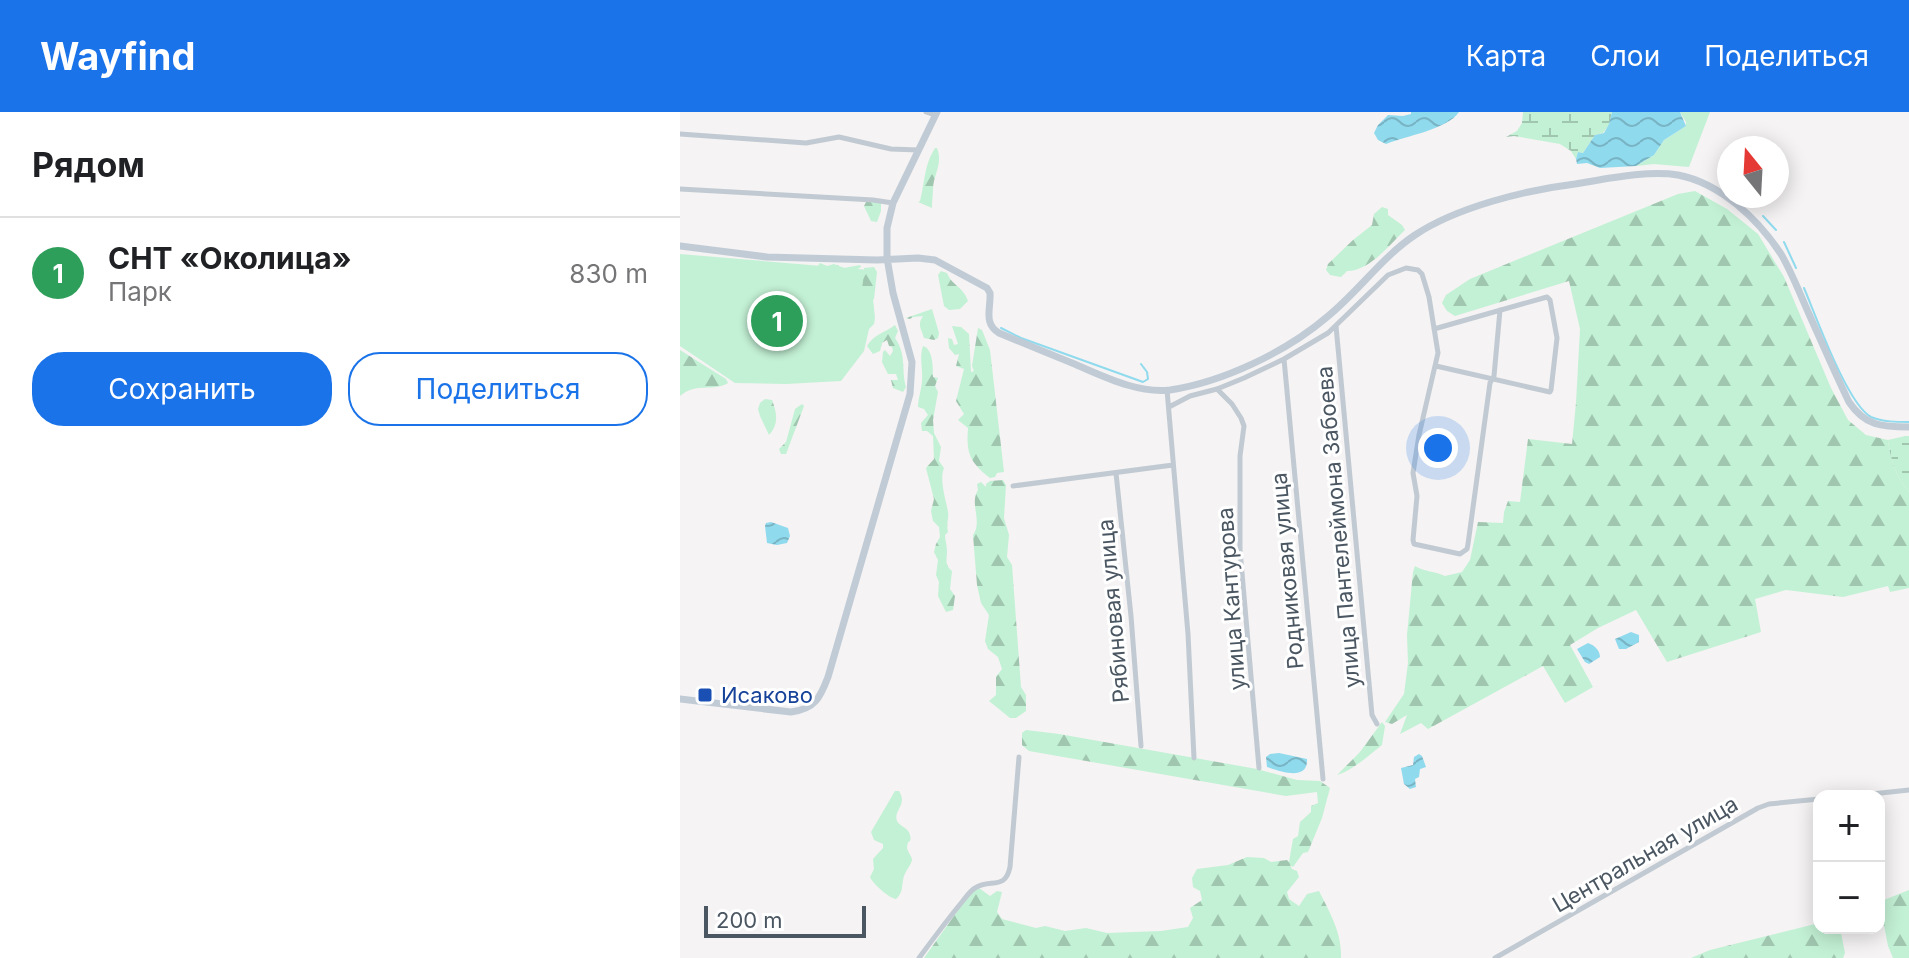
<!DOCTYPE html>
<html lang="ru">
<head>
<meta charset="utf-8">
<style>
  :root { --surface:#fff; --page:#f6f6f6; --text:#202124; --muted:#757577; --line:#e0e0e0; --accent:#1a73e8 }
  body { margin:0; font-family:Inter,sans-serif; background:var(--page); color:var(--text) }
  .controls { position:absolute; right:24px; bottom:24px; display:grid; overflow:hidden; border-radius:16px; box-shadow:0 4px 20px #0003 }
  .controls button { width:72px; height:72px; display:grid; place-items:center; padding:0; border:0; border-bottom:2px solid var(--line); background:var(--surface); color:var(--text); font:40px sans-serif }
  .compass { position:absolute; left:1037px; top:24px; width:72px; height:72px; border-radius:50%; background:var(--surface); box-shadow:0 4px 20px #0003; rotate:342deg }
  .scale { position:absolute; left:24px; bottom:20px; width:162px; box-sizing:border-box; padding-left:8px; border:4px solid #4a5661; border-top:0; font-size:22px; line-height:28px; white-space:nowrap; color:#4a5661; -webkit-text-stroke:6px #fff; paint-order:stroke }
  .you { position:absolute; left:758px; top:336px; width:28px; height:28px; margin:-20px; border:6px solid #fff; border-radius:50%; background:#1a73e8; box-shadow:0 0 0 12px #1a73e833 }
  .badge { display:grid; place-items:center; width:52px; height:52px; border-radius:50%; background:var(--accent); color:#fff; font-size:26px; font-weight:700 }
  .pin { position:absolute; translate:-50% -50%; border:4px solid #fff; box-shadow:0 2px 8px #0006 }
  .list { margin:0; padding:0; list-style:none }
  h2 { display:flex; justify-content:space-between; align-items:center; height:104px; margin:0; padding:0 32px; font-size:34px }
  h2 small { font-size:26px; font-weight:400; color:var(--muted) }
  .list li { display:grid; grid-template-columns:52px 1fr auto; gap:24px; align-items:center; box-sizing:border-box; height:112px; padding:0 32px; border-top:2px solid var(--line) }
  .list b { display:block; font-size:30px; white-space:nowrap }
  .list p { margin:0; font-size:26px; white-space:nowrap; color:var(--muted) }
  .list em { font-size:26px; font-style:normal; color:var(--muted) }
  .actions { display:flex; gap:16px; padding:24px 32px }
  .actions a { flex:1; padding:18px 0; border:2px solid var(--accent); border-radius:32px; text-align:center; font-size:28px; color:var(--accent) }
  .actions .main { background:var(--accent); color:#fff }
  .map { position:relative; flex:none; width:1229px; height:846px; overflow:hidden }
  header { display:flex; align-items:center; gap:48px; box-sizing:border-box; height:112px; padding:0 40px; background:var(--accent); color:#fff }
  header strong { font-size:38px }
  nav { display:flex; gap:44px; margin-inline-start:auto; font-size:28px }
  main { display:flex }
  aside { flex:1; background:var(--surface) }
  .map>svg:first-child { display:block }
  .green { fill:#c3f1d5 }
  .forest { fill:url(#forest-firs) }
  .wetland { fill:url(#wetland-marsh) }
  .water { fill:url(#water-waves) }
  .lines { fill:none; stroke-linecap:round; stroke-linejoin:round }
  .stream { stroke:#90daee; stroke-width:2 }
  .street { stroke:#c1cad2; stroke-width:5 }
  .secondary { stroke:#c1cbd6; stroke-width:7 }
  .transit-dot { fill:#1a4fb4; stroke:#fff; stroke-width:3 }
  .labels { text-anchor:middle; stroke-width:6; stroke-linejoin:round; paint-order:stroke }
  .street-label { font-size:22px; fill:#4a5661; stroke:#fff }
  .transit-label { font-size:22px; fill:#164399; stroke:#fff; text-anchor:start }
</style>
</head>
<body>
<header>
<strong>Wayfind</strong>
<nav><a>Карта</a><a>Слои</a><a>Поделиться</a></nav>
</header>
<main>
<aside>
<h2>Рядом<small></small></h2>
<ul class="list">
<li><span class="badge" style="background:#2e9e5b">1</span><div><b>СНТ «Околица»</b><p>Парк</p></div><em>830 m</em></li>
</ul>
<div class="actions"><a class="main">Сохранить</a><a>Поделиться</a></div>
</aside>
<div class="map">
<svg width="1229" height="846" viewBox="0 0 1229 846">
  <defs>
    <pattern id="forest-firs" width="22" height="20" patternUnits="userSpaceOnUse" patternTransform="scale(2)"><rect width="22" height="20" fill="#c3f1d5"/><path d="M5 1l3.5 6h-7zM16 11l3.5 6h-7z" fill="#a0c6b0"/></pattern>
    <pattern id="wetland-marsh" width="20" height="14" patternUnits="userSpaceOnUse" patternTransform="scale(2)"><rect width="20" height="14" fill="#c3f1d5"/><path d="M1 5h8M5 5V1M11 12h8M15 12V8" fill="none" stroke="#a0c6b0"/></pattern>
    <pattern id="water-waves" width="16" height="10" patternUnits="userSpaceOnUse" patternTransform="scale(2)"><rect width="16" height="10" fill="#90daee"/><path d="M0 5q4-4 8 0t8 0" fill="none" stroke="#78b4c4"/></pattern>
  </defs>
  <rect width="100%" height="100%" fill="#f5f3f3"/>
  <path class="green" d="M1000 0H1030L1009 55 974 52 956 54 974 43 984 28 1006 14V10Z
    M0 142 190 158 195 206 194 212 189 217 184 239 161 269 106 272 55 271 0 234Z
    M215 679H219C228 693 213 698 217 709 220 715 228 715 230 723 232 732 228 726 227 735 227 739 231 743 232 747 232 752 226 758 224 764 221 774 224 780 216 787 209 786 193 772 190 765L194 757 193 747 203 736V732L194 728 191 720Z"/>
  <path class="forest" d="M255 36H257C263 52 254 61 253 76 253 83 252 88 252 96L238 90 240 89C245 70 244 53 255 36Z
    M1015 79 1047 97 1078 122 1104 165 1151 276 1168 308 1186 323 1208 328C1210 346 1216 365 1229 380V476L1210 480 1208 474 1163 485 1106 478 1075 487 1081 520 987 550 956 498 918 516 890 533 913 575 885 591 863 554 748 617 741 611 720 622 727 603 712 612 705 610 724 582 728 551 727 523 733 460 735 454C745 460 755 459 765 464L782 460 790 448 798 410 823 411 824 400 828 389 840 390 848 327 892 332 896 291 900 217 889 169 775 204 767 199 762 191 766 183 790 167 998 82Z
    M187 88H201V99L197 110 191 109 184 94Z
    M702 95 708 97V103L722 113 725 118C709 133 690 159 667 159L661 165 650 163 646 158 648 152 673 128 692 113 694 102Z
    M140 151 147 154 154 152 164 156 180 153 181 155 176 158 174 162 168 166C160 159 160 161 149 163L147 158 139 157 137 155Z
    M194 155 197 160 194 187 191 189 183 186C180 177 185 166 184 156Z
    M261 159 267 161C272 174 283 174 288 189L280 197 269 198 264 194 258 163Z
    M252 197 259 221 258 226 254 228 244 226C241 216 237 213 243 204L233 205 230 207 226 206Z
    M215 213 218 219 215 226C227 243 221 258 226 275L223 280 213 276 211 268H218L216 262H208L202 250 203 240 205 238 210 244 213 239 212 235 209 234 207 228 202 231 200 239 193 242 187 234C193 223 206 220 215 213Z
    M272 214 281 215 289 222 291 260 294 259 292 254 298 216 302 218 310 238 324 360 317 361 315 365 310 366C290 350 286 342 288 316L278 308 284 302 276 289 284 257 276 254 279 242 275 243 269 236 268 226 272 227 274 233 278 232Z
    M243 234C253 237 253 255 253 265L258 266 255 274 258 280 253 308 254 321 261 335 259 349 264 356C259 368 266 388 268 400 269 407 266 412 268 420L265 423C265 428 267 434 267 439 267 448 264 452 272 459L270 477 275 484 273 498 266 500 258 484 259 470 256 463 258 448 254 440 256 432 260 425 259 415 253 409 251 399 254 387 246 356 254 347 253 324 247 319H242L241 311 248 303 244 297 238 295C238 286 242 276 242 268 243 256 239 245 243 234Z
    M0 238 46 267 48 271C34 280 16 270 0 284Z
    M85 287 92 288C97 301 99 312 89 323L80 304 78 297 80 291Z
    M122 292 124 294 106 342H101L99 337 106 330 115 297Z
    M323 368 326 373 324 406 329 423 327 445 332 453 341 575 346 583V599L336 606H330L309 589 316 583V565L322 557 318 545 308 537 305 529 309 503 301 491 297 473 293 423C303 409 289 392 298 378L297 372 301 370 306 375V372L310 369Z
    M702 610 705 614 702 633C688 644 673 658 657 663L680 640Z
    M346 618 379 622 577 657 617 668 640 669 650 676 642 706 628 740 623 741 613 755 610 753 612 757 617 759 619 765 607 780 609 787 619 794 627 782 639 779C650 801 662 821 661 846H244L291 780 299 776 310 784 317 779 322 780 317 800 322 807 356 816 365 814 385 819 406 816 427 821 481 819 508 815 513 806 510 796 522 788 520 779 513 775 512 766 517 757 548 753 567 745 584 746 591 750 607 748 609 750 613 727 618 724 620 710 631 700V694L638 691 637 680 606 684 349 639 342 633V621Z
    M1229 778V846H1213L1208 834 1202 803H1199V790Z
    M1139 811V816H1160L1165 841 1163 846H1011L1030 838Z"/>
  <path class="wetland" d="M843 0H932L929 13 923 21 915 23 903 41 898 40 896 47 891 39 880 32 834 24 826 25 837 19 842 11Z
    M1225 324H1229V380C1216 365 1210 346 1208 328Z"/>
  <path class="water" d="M731 0H779C768 17 726 24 706 32L698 28 694 21 698 13 708 3 723 4 731 2Z
    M932 0H1000L1006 14 984 28 974 43 956 54 920 56 907 51 897 52 896 47 898 40 903 41 915 23 924 21 929 12Z
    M91 410 108 416 110 424 107 431 97 433 87 431 85 414 86 411Z
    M951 520 959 523V530L946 537H939L935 527Z
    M908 531C914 533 920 538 920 545L909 552 905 550 897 537Z
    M599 641 627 647C628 669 602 660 587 655L586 645 590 642Z
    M739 642 742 644 746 655 740 657 739 665 735 667 736 675 730 677 724 672 721 656 733 653 734 645Z"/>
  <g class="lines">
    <path class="stream" d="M1083 104 1096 118
      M1104 130 1116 156
      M1124 176C1136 204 1167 292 1191 305 1203 310 1217 310 1229 310
      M321 216 341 226 463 270 468 267 467 260 461 252"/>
    <path class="street" d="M246 0 255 3
      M0 22 126 31 159 25 211 37 238 38
      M0 77 193 88 213 91
      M656 214 692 603 697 612
      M754 217 867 185 870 188 877 226 871 278 870 280 756 254
      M604 247 643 667
      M537 277 552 292 561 306 564 314 560 344V438L579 656
      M487 278 508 522 514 646
      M489 295 510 284 537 277 564 266 604 247 648 221 708 163 726 156 738 158 742 162 749 185 758 241 739 323 733 361 737 384 733 428 734 432 780 442 787 437 788 432 810 271 814 264 820 198
      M436 361 451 504 461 634
      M333 374 493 353
      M1173 684 1229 678
      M239 846C253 827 267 808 282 790 286 785 290 779 295 776 310 766 325 779 330 755L339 645
      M815 846 1078 696 1089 692 1139 687"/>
    <path class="secondary" d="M0 134 87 145 197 148 238 146 255 148 307 176 310 181C311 197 303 211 319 221 343 231 367 241 392 251 421 263 457 282 490 278 543 270 606 240 647 205 678 180 702 145 735 123 777 95 846 78 895 72 926 67 967 58 998 63 1040 71 1078 107 1101 142 1112 161 1120 182 1129 202 1142 231 1155 261 1169 290 1185 314 1202 315 1229 315
      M0 587 111 600C135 597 140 586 148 565L230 282 232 250 213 181 207 146V116L213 91 257 0"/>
  </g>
  <rect class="transit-dot" x="17" y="575" width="16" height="16" rx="4"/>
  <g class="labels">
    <g class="street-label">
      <text transform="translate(658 415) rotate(-95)" y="8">улица Пантелеймона Забоева</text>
      <text transform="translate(607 459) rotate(-95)" y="8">Родниковая улица</text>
      <text transform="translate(551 487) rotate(-94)" y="8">улица Кантурова</text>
      <text transform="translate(433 499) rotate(-95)" y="8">Рябиновая улица</text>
      <text transform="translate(965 742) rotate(-30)" y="8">Центральная улица</text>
    </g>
    <g class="transit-label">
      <text x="41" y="591">Исаково</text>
    </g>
  </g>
</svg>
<div class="controls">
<button>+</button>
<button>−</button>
</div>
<svg class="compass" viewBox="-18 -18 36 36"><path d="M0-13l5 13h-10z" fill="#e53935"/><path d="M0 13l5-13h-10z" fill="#757577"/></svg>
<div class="scale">200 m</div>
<div class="you"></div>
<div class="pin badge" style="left:97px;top:209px;background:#2e9e5b">1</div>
</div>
</main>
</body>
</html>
